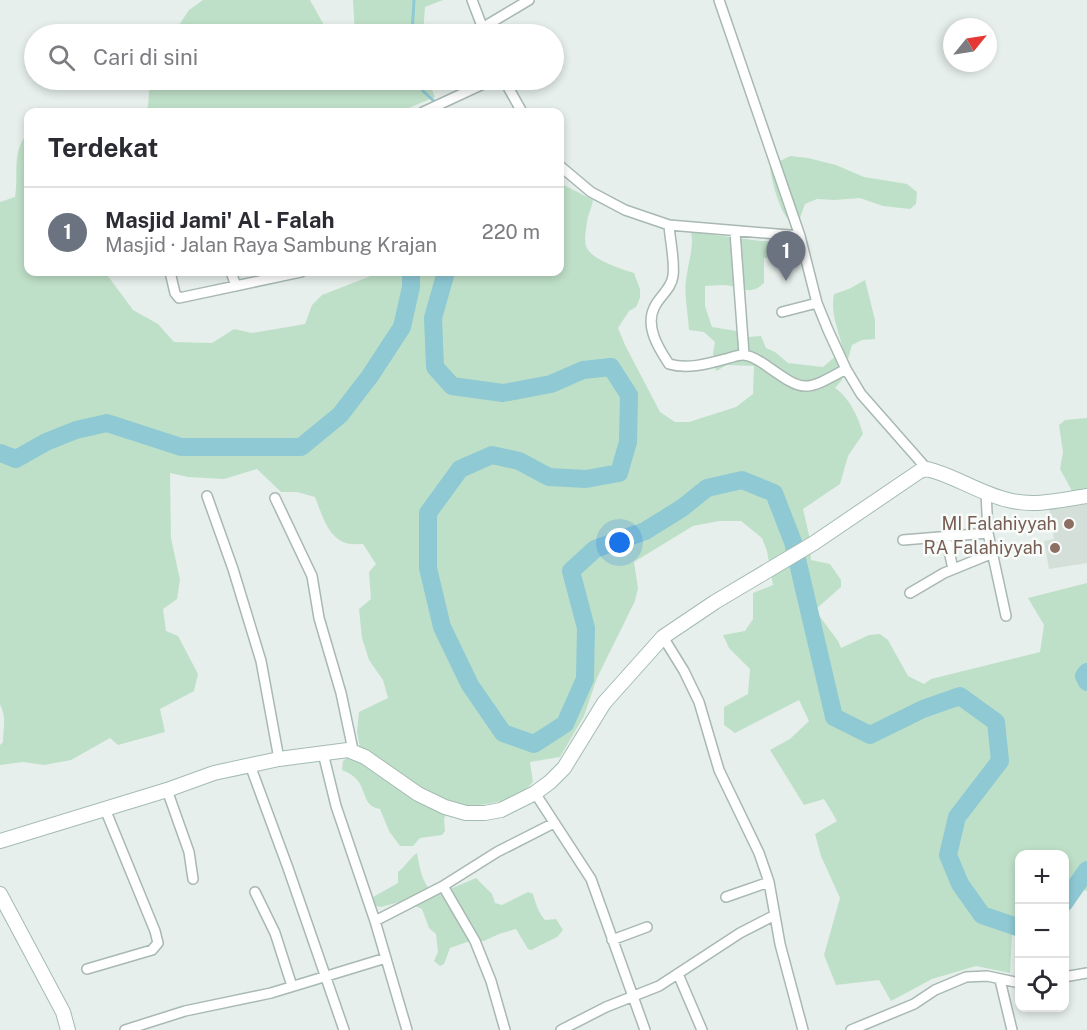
<!DOCTYPE html>
<html lang="id">
<head>
<meta charset="utf-8">
<style>
  :root { --surface:#fff; --page:#f7f7f7; --text:#2b2b33; --muted:#7c7c81; --line:#e1e1e2; --accent:#7c3aed }
  body { margin:0; font-family:"Public Sans",sans-serif; background:var(--page); color:var(--text) }
  .controls { position:absolute; right:18px; bottom:18px; display:grid; overflow:hidden; border-radius:12px; box-shadow:0 3px 9px #0003 }
  .controls button { width:54px; height:54px; display:grid; place-items:center; padding:0; border:0; border-bottom:2px solid var(--line); background:var(--surface); color:var(--text); font:30px sans-serif }
  .compass { position:absolute; left:943px; top:18px; width:54px; height:54px; border-radius:50%; background:var(--surface); box-shadow:0 3px 9px #0003; rotate:60deg }
  .you { position:absolute; left:620px; top:543px; width:21px; height:21px; margin:-15px; border:4px solid #fff; border-radius:50%; background:#1a73e8; box-shadow:0 0 0 9px #1a73e833 }
  .badge { display:grid; place-items:center; width:39px; height:39px; border-radius:50%; background:var(--accent); color:#fff; font-size:20px; font-weight:700 }
  .pin { position:absolute; translate:-50% -50px; filter:drop-shadow(0 2px 3px #0008) }
  .pin::after { content:''; position:absolute; top:32px; width:21px; height:18px; background:inherit; clip-path:polygon(0 0,100% 0,50% 100%) }
  .list { margin:0; padding:0; list-style:none }
  h2 { display:flex; justify-content:space-between; align-items:center; height:78px; margin:0; padding:0 24px; font-size:26px }
  h2 small { font-size:20px; font-weight:400; color:var(--muted) }
  .list li { display:grid; grid-template-columns:39px 1fr auto; gap:18px; align-items:center; box-sizing:border-box; height:90px; padding:0 24px; border-top:2px solid var(--line) }
  .list b { display:block; font-size:22px; white-space:nowrap }
  .list p { margin:0; font-size:20px; white-space:nowrap; color:var(--muted) }
  .list em { font-size:20px; font-style:normal; color:var(--muted) }
  .icon { flex:none; width:33px; height:33px; fill:none; stroke:currentColor; stroke-width:2; stroke-linecap:round; stroke-linejoin:round }
  .map { position:relative; flex:none; width:1087px; height:1030px; overflow:hidden }
  .search { position:absolute; background:var(--surface); box-shadow:0 3px 9px #0003; left:24px; top:24px; width:540px; height:66px; display:flex; align-items:center; gap:15px; box-sizing:border-box; padding:0 21px; border-radius:33px; color:var(--muted); font-size:22px }
  .panel { position:absolute; background:var(--surface); box-shadow:0 3px 9px #0003; left:24px; top:108px; width:540px; height:168px; border-radius:12px }
  .map>svg:first-child { display:block }
  .built { fill:#d4dfda }
  .green { fill:#bfe0c8 }
  .lines { fill:none; stroke-linecap:round; stroke-linejoin:round }
  .stream { stroke:#8ec9d4; stroke-width:3 }
  .river { stroke:#8ec9d4; stroke-width:18 }
  .minor-casing { stroke:#a8b8b2; stroke-width:12 }
  .secondary-casing { stroke:#a4bbb3; stroke-width:16 }
  .minor { stroke:#fff; stroke-width:9 }
  .secondary { stroke:#fff; stroke-width:14 }
  .education-dot { fill:#8d6e63; stroke:#f7fbf9; stroke-width:2 }
  .labels { text-anchor:middle; stroke-width:5; stroke-linejoin:round; paint-order:stroke }
  .education-label { font-size:18px; fill:#785e54; stroke:#f7fbf9; text-anchor:end }
</style>
</head>
<body>
<div class="map">
<svg width="1087" height="1030" viewBox="0 0 1087 1030">
  <rect width="100%" height="100%" fill="#e6efeb"/>
  <path class="built" d="M1087 502V563L1049 569 1044 541 1054 539 1049 508Z"/>
  <path class="green" d="M203 0H310L329 34H173L189 10Z
    M353 0H443L425 7 423 34H355Z
    M150 80H428L435 97 399 112H138L148 107Z
    M28 133V272H105L133 310 158 324 174 342 212 343 234 329 252 333 305 324 312 305 322 295 376 274 377 272H560V183L593 200C592 208 588 214 587 222 586 230 584 239 586 246 591 260 621 269 634 273L640 289V298L636 307 629 311 618 328 625 345 660 412 675 422H689L736 407 753 394 754 366 727 365 716 371 713 353 715 342 704 332 689 330C688 311 683 292 687 274 689 259 694 247 691 232L761 241 793 242 792 252 782 256 764 258V283C751 295 745 289 731 286 723 284 713 286 705 286V306L712 327 742 332 748 337 761 336 766 348 775 352 788 363 823 367 843 350C839 330 830 315 834 294L849 289 865 280 875 320V339L862 340 852 345 842 380 835 388C849 397 859 418 863 434L848 456 840 484 803 509 809 535 811 560 830 564 841 580V587L815 610 838 641 841 648 869 635 880 634 888 640 908 676 924 684 931 679 1040 652 1044 625 1028 598 1087 583V891L1065 884 1064 854H1020L1019 920 1012 935 1010 973 976 966 932 979 891 1001 879 980 836 985 824 955 840 898 821 856 815 834 837 821 824 799 804 805 770 750 790 739 809 721 799 700 735 733 724 725V707L748 694 750 669 729 648 723 635 745 631 753 619V593L773 585 767 551 762 538 741 521H719L693 526 634 562 638 588 635 601 597 678 584 716 560 757 530 762 533 782C514 803 478 808 451 804L444 819 445 831 442 835 420 838 413 846H400L389 831 380 809C357 805 372 781 342 770L343 761 360 748 357 732 359 712 388 698 383 680 369 660 362 638 359 609 371 599 369 572 376 564 363 544C357 544 349 545 343 542 327 535 321 512 315 497L297 492H281L257 469 224 479 188 477 170 473 171 538 180 580 177 599 163 609 166 631 178 636 198 674 194 691 160 709 165 732 118 745 110 738 71 760 44 765 23 762 0 765V745L3 742C3 726 7 720 0 704V202L15 197C19 175 11 151 28 133Z
    M790 156 808 158 836 165 864 177 907 184 917 192 916 204 910 209 883 206 860 198 835 200 817 199 805 204 800 218C797 219 793 220 790 220 781 217 770 176 770 166Z
    M1087 418V488L1072 491 1060 469 1063 452 1059 425 1065 420Z
    M417 853C420 869 422 885 436 895L476 878 492 894 495 903 502 905 528 892 533 894C536 904 538 912 545 920L556 919 563 930 557 937 531 950 528 949 516 929 499 934 484 941 467 942 450 948 444 964 440 966 434 961 438 952 436 934 429 928 422 909 403 901 381 907 375 906 373 897 398 883V872C405 867 409 859 417 853Z"/>
  <g class="lines">
    <path class="stream" d="M412 34 414 0
      M416 80 423 91 436 103
      M441 107 447 112"/>
    <path class="river" d="M446 272 433 318 435 367 452 386 503 393 551 384 583 370 611 367 629 395 628 442 619 473 586 479 549 477 519 461 492 455 460 469 428 513V568L442 627 470 685 503 733 534 744 565 724 585 679 586 628 571 571 595 549 645 531 682 508 707 488 742 480 774 493 793 542 834 717 870 735 923 709 960 696 996 722 1000 761 957 817 948 855 960 884 982 915 1020 928
      M0 453 16 459 46 442 76 430 107 423 181 447H301L340 415 370 376 402 327 411 287V272
      M1087 672 1084 676 1087 682
      M1064 903 1087 870"/>
    <defs>
      <path id="minor" d="M472 0 485 34
        M719 0 800 236 817 303 828 330 846 369 861 394 927 469
        M466 34 482 28 529 0
        M504 80 522 112
        M423 112 492 80
        M560 166 591 192 625 210 669 225 800 236
        M669 225C670 241 675 260 673 276 671 290 659 296 654 308 645 327 659 349 669 364 689 370 710 363 729 358 733 357 738 355 743 355 749 355 758 360 764 364 804 392 803 393 846 369
        M735 232 744 354
        M170 272 175 293 179 298 301 272
        M231 272 236 286
        M782 312 817 303
        M207 496 233 569 261 661 279 759
        M275 498 312 576 319 618 341 693 353 750
        M988 533 1006 616
        M946 537 953 569
        M903 540 988 533 986 492
        M910 593 944 573 993 553
        M663 637 684 671 699 702 719 770 759 853 769 882 780 944 803 1030
        M323 753 336 806 375 921 407 1030
        M250 765 288 868 344 1030
        M167 790 189 852 193 879
        M535 793 591 879 645 1030
        M255 892 275 933 292 986
        M726 897 769 882
        M375 921 443 886
        M612 940 647 927
        M87 969 152 950 158 943 155 931 105 809
        M678 974 702 1030
        M1064 977 1087 973
        M1000 980 1012 1030
        M125 1030 185 1011 271 993 386 958
        M505 1030 491 981 475 941 443 886 497 852 554 823
        M561 1030 606 1007 659 986 740 933 773 916
        M851 1030 914 1004 935 990 966 977 987 976 1020 983"/>
      <path id="secondary" d="M0 841 167 790 214 773 279 759 348 750 365 757 418 794 445 807 466 813H485L501 810 535 793 550 782 564 768 604 703 663 637 715 602 814 543 920 471 927 469 934 471C960 479 982 494 1008 500 1034 507 1061 500 1087 496
        M0 894 63 1012 68 1030"/>
    </defs>
    <use href="#minor" class="minor-casing"/>
    <use href="#secondary" class="secondary-casing"/>
    <use href="#minor" class="minor"/>
    <use href="#secondary" class="secondary"/>
  </g>
  <g class="education-dot">
    <circle cx="1069" cy="524" r="6"/>
    <circle cx="1055" cy="548" r="6"/>
  </g>
  <g class="labels">
    <g class="education-label">
      <text x="1057" y="530">MI Falahiyyah</text>
      <text x="1043" y="554">RA Falahiyyah</text>
    </g>
  </g>
</svg>
<div class="controls">
<button>+</button>
<button>−</button>
<button><svg class="icon" aria-label="locate" viewBox="0 0 24 24"><circle cx="12" cy="12" r="6"/><path d="M12 2v4M12 18v4M2 12h4M18 12h4"/></svg></button>
</div>
<svg class="compass" viewBox="-18 -18 36 36"><path d="M0-13l5 13h-10z" fill="#e53935"/><path d="M0 13l5-13h-10z" fill="#7c7c81"/></svg>
<div class="you"></div>
<div class="pin badge" style="left:786px;top:281px;background:#6b7280">1</div>
<div class="search"><svg class="icon" aria-label="search" viewBox="0 0 24 24"><circle cx="10" cy="10" r="6"/><path d="M15 15l6 6"/></svg>Cari di sini</div>
<section class="panel">
<h2>Terdekat<small></small></h2>
<ul class="list">
<li><span class="badge" style="background:#6b7280">1</span><div><b>Masjid Jami' Al - Falah</b><p>Masjid · Jalan Raya Sambung Krajan</p></div><em>220 m</em></li>
</ul>
</section>
</div>
</body>
</html>
